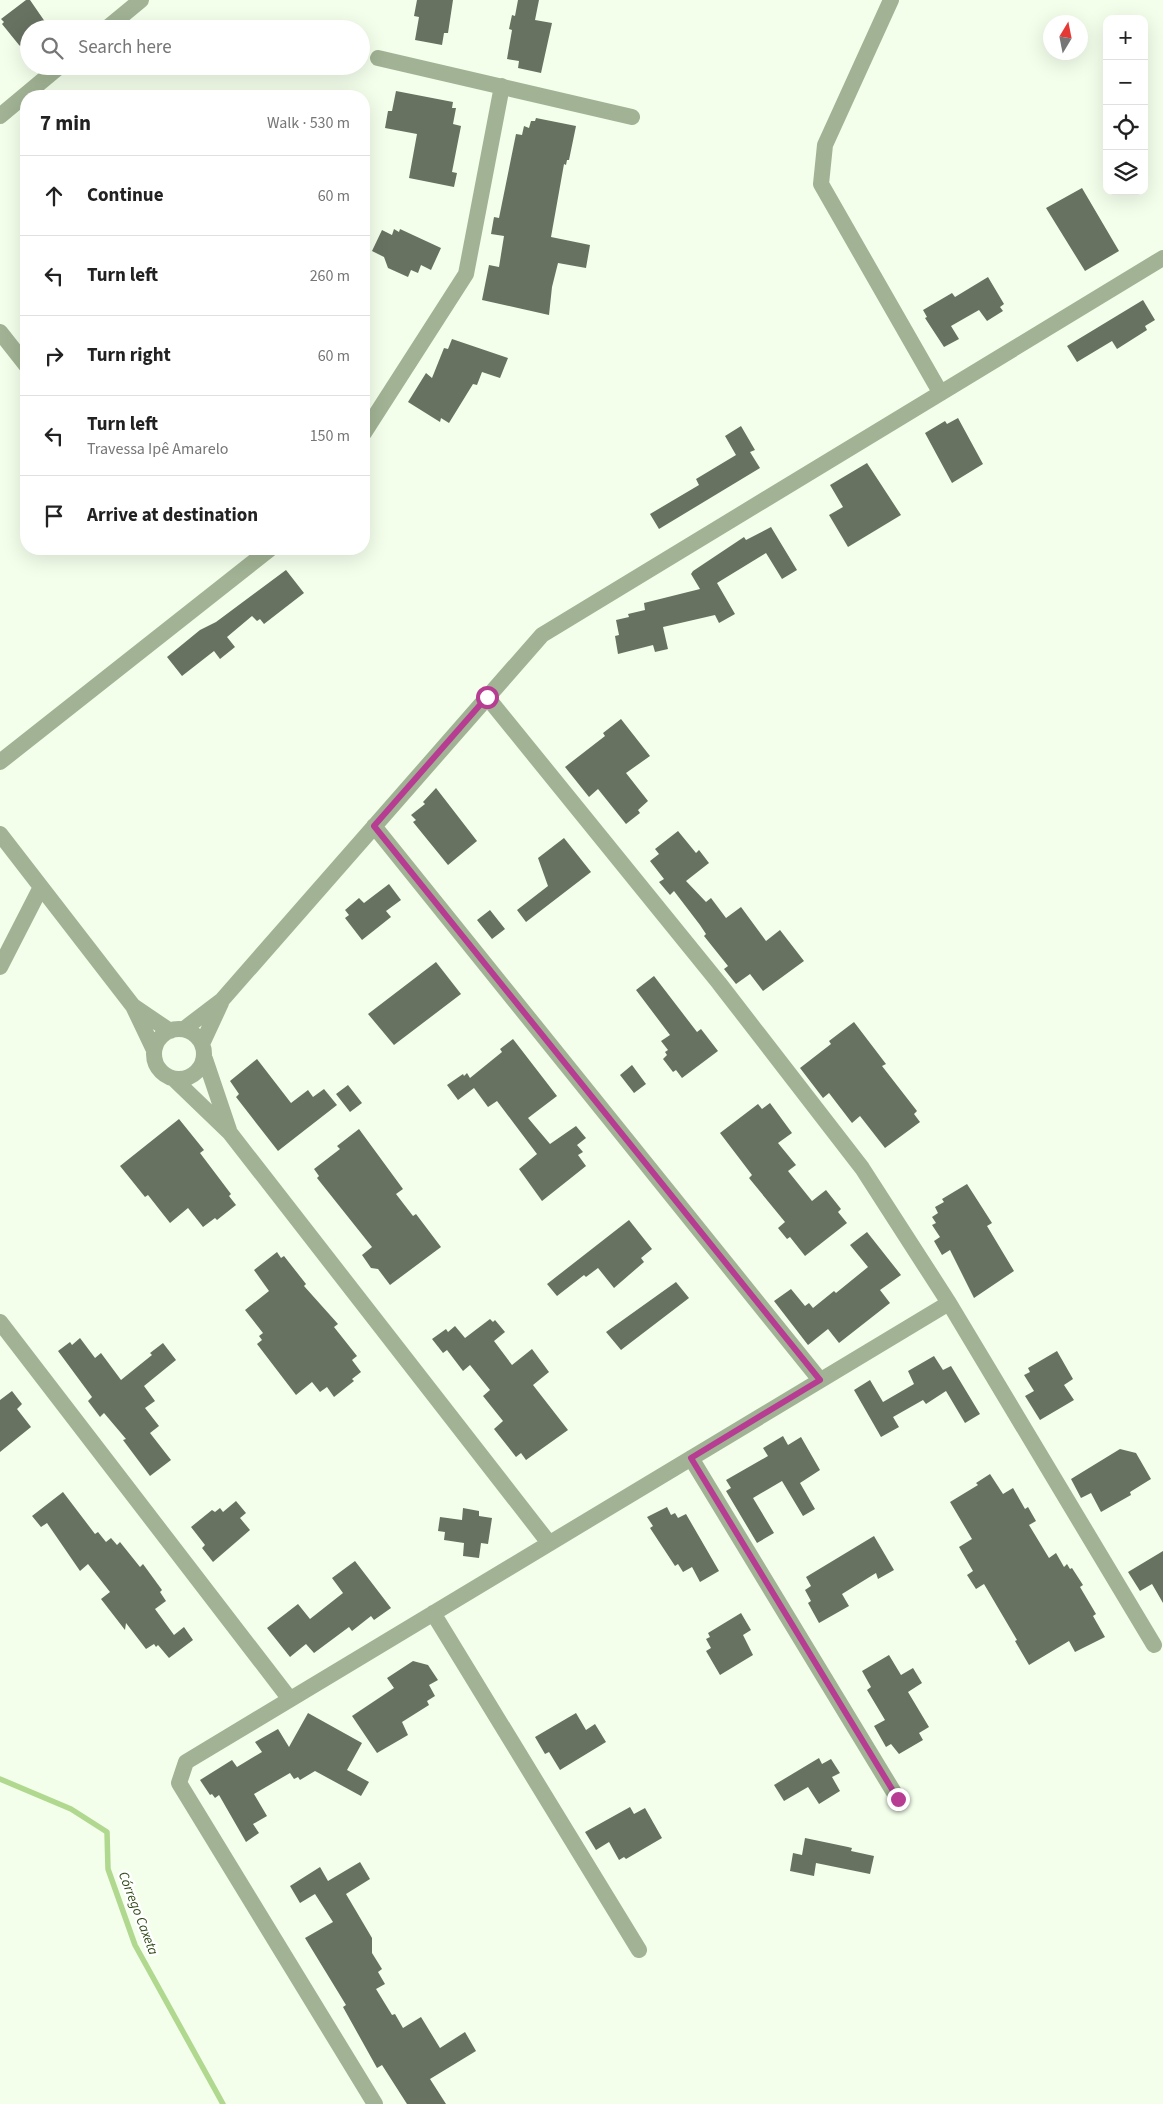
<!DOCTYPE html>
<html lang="en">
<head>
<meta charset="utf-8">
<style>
  :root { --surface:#fff; --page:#f2f2f2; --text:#222; --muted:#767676; --line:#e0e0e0 }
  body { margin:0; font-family:"Source Sans 3",sans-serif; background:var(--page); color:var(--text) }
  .controls { position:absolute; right:15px; top:15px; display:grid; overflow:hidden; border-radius:10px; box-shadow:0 5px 20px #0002 }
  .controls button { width:45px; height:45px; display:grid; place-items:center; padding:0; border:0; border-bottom:1px solid var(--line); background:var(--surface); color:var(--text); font:25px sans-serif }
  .compass { position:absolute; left:1043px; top:15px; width:45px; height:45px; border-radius:50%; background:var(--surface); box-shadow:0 5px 20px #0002; rotate:10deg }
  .stop { position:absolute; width:15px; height:15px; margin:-11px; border:4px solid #b63d92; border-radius:50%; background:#fff }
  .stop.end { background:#b63d92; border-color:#fff; box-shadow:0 1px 5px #0008 }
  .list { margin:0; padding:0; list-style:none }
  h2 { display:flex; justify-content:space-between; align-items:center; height:65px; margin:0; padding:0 20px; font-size:21px }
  h2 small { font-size:16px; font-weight:400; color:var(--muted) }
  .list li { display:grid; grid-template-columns:32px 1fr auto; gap:15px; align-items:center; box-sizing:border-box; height:80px; padding:0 20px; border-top:1px solid var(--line) }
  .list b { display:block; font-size:19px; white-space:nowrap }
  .list p { margin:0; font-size:16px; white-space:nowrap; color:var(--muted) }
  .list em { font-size:16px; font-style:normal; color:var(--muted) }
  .icon { flex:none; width:28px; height:28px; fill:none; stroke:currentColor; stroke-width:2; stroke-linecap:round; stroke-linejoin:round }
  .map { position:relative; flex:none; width:1163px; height:2104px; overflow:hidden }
  .search { position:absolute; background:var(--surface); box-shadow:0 5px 20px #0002; left:20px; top:20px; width:350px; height:55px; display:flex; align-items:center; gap:12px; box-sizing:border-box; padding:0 18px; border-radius:28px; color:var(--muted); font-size:19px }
  .panel { position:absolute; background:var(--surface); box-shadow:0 5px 20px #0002; left:20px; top:90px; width:350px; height:465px; border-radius:20px }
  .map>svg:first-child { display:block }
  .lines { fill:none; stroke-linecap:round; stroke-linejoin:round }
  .stream { stroke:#b0d88f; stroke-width:5.5 }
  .building { fill:#687261 }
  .street { stroke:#a1b394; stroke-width:16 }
  .route { stroke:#b63d92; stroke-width:6 }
  .labels { text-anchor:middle; stroke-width:5; stroke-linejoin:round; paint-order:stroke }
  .water-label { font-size:14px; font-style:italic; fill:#314a18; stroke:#fff }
</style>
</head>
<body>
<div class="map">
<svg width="1163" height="2104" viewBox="0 0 1163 2104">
  <rect width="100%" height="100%" fill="#f3feeb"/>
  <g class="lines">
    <path class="stream" d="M0 1779 71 1809 107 1832 108 1869 135 1945 223 2104"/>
  </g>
  <path class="building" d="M26 0H30L50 29H29V54L19 45 2 24 4 22 1 19Z
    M417 0H453L448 33H444L442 45 415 40 419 17 414 16Z
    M518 0H539L535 20 552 23 541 73 518 68 519 61 507 59 512 30 509 29 512 15 515 16Z
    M396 91 453 102 452 108H456L453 124 461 126 452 172 457 173 454 187 409 178 417 134 385 128 388 111H392Z
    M536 118 576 126 569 160H567L566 165 564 164 551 237 590 245 586 268 558 263 552 287 549 315 482 300 489 265 499 267 504 236 491 234 494 217 499 218 516 134 522 135 524 126 529 128 531 121H535Z
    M1082 188 1119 251 1085 271 1046 208Z
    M394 229 399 232 400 229 441 248 431 270 421 265 418 273 411 270 408 277 388 268 384 257 372 251 382 230 392 235Z
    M988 277 1004 304 1000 307 1003 311 987 321 979 310 951 326 959 339 944 347 925 318 927 317 923 310 952 293 955 297Z
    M1143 300 1155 320 1145 326 1147 330 1117 349 1112 341 1077 362 1067 346Z
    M452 339 508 358 500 378 482 372 477 385 473 384 449 423 441 418 440 422 408 402 426 373 432 378 444 348 448 349Z
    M958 418 983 464 952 483 925 433 945 421 947 424Z
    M741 426 755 450 750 452 760 468 659 529 650 514 699 485 696 479 736 455 725 436Z
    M867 463 901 515 848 547 829 515 843 507 830 485Z
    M771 527 797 570 782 579 766 553 717 583 735 614 719 623 715 615 663 627 668 649 655 652 653 645 618 654 615 636 619 635 616 620 629 617 628 614 645 610 644 603 700 589 691 574 693 571 744 537 746 540Z
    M286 570 304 593 264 624 260 619 257 621 252 616 227 637 235 647 220 659 214 651 182 676 167 657 200 630 216 622Z
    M621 719 650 756 626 773 648 801 638 810 640 813 626 824 598 789 589 797 565 767 605 736 603 733Z
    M436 788 477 841 448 865 413 822 416 820 411 815 425 804 423 802Z
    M678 831 696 853 699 850 709 863 686 881 706 902 711 898 726 918 741 907 766 941 780 930 804 961 763 991 750 974 736 984 724 969 728 966 704 936 706 934 700 925 674 891 670 895 659 882 664 879 650 861 659 854 655 849Z
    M564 838 591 872 526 922 517 910 548 886 538 858Z
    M389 884 401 900 386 911 391 917 362 940 345 918 349 915 345 910 359 898 364 903Z
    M490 910 505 929 492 939 477 920Z
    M436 962 461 994 394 1045 368 1014Z
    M654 976 697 1032 701 1029 718 1051 682 1078 676 1070 673 1072 663 1059 667 1055 665 1052 668 1050 661 1041 670 1035 636 990Z
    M854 1022 886 1064 882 1066 917 1111 914 1114 920 1122 885 1148 860 1116 852 1123 829 1093 823 1098 800 1068 831 1044 829 1041Z
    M513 1039 557 1096 528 1118 550 1144 576 1126 586 1138 577 1145 583 1152 578 1155 586 1166 542 1201 519 1169 537 1154 497 1101 488 1107 474 1088 458 1100 447 1085 463 1074 464 1076 467 1073 470 1078 502 1052 500 1049Z
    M257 1059 291 1103 308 1090 313 1097 324 1089 337 1105 278 1151 236 1097 239 1094 230 1081Z
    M632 1065 646 1084 634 1093 620 1075Z
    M348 1085 362 1103 350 1112 336 1094Z
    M770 1103 792 1133 778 1143 796 1165 788 1171 812 1201 826 1190 841 1209 838 1212 847 1223 805 1256 790 1237 787 1239 778 1228 785 1222 749 1178 752 1175 720 1133 758 1104 762 1109Z
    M179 1119 204 1150 200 1153 231 1194 229 1196 236 1205 217 1220 215 1218 203 1227 188 1208 170 1223 148 1195 145 1197 120 1166Z
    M359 1129 403 1189 396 1194 413 1216 416 1214 441 1247 390 1285 378 1269 371 1268 362 1255 372 1247 317 1178 319 1176 314 1169 340 1149 337 1146Z
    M967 1184 992 1223 987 1226 1014 1271 974 1298 950 1250 942 1255 934 1241 940 1237 932 1225 936 1223 932 1217 938 1213 935 1207 944 1202 942 1199Z
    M629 1220 652 1249 641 1258 644 1262 614 1288 598 1268 586 1277 584 1275 557 1296 547 1284Z
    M867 1232 901 1275 880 1290 890 1303 839 1343 828 1329 808 1345 774 1301 791 1289 805 1306 809 1303 813 1308 834 1291 836 1293 868 1267 850 1245Z
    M277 1252 281 1258 284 1256 306 1284 304 1286 338 1324 334 1327 357 1356 352 1360 361 1372 352 1379 354 1381 334 1397 327 1387 320 1392 312 1382 296 1395 257 1344 262 1340 259 1336 263 1333 245 1310 269 1291 254 1270Z
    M676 1282 689 1298 621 1350 606 1332Z
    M490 1319 493 1322 495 1320 505 1332 494 1341 512 1365 532 1349 549 1372 533 1385 568 1430 526 1460 521 1453 516 1457 494 1429 503 1421 483 1396 490 1390 470 1365 463 1371 447 1350 443 1353 432 1339 446 1329 448 1332 455 1326 465 1338Z
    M80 1338 95 1358 101 1353 121 1380 152 1355 150 1353 163 1343 176 1360 144 1386 155 1401 145 1408 159 1426 150 1433 171 1460 150 1476 123 1440 126 1439 104 1413 100 1417 88 1401 92 1397 58 1351 70 1342 72 1345Z
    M1057 1351 1073 1379 1064 1385 1074 1400 1040 1420 1025 1396 1034 1391 1024 1375 1030 1372 1028 1368Z
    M934 1356 943 1370 951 1366 980 1414 965 1423 946 1391 926 1404 923 1400 893 1417 899 1427 881 1437 854 1390 870 1380 883 1402 914 1384 908 1371Z
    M12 1391 22 1404 17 1409 31 1427 0 1452V1400Z
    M783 1436 788 1445 801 1437 820 1470 800 1483 815 1509 803 1516 782 1481 753 1498 774 1533 757 1543 726 1491 731 1488 726 1480 768 1456 763 1448Z
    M1120 1449 1136 1453 1151 1479 1130 1492 1131 1495 1101 1512 1091 1493 1081 1498 1071 1479Z
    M990 1474 1003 1494 1013 1488 1025 1509 1028 1507 1036 1521 1029 1525 1049 1558 1056 1553 1064 1567 1067 1564 1070 1569 1072 1568 1083 1585 1080 1587 1096 1614 1093 1616 1105 1637 1075 1652 1069 1641 1029 1665 1015 1641 1017 1640 984 1584 976 1589 967 1575 973 1571 959 1547 972 1539 950 1502 978 1485 976 1483Z
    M63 1492 95 1534 98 1532 106 1542 111 1538 117 1545 120 1542 140 1567 143 1564 162 1590 160 1592 166 1601 155 1609 174 1635 184 1627 193 1640 169 1658 158 1645 156 1647 154 1644 146 1649 126 1623 125 1630 101 1599 110 1592 88 1564 80 1571 47 1523 41 1527 32 1516Z
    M236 1501 246 1513 240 1518 250 1530 213 1562 202 1548 205 1545 191 1527 212 1510 215 1512 220 1508 223 1512Z
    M667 1507 671 1515 675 1513 678 1518 686 1514 719 1571 700 1582 692 1567 683 1572 678 1564 675 1566 650 1528 653 1526 647 1517Z
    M463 1508 479 1511V1516L492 1518 488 1544 481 1543 479 1558 463 1556 464 1543 444 1540 445 1532 438 1531 440 1517 462 1520Z
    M874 1536 894 1570 878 1579 876 1573 842 1594 849 1606 819 1623 808 1603 811 1601 805 1590 811 1586 806 1577Z
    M1163 1551V1603L1152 1584 1140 1591 1128 1572Z
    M355 1561 391 1608 374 1620 371 1616 352 1631 349 1627 314 1653 306 1644 290 1657 267 1628 298 1604 310 1619 343 1593 332 1578Z
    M741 1613 751 1630 743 1635 753 1655 720 1675 706 1651 711 1648 706 1639 710 1637 708 1633Z
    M889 1655 901 1675 913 1668 922 1683 908 1692 929 1727 919 1733 923 1740 899 1754 891 1744 886 1747 874 1726 885 1720 867 1690 871 1687 862 1671Z
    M413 1661 428 1665 438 1680 429 1685 435 1696 427 1701 429 1705 402 1722 408 1735 377 1753 352 1716 394 1688 387 1678Z
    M308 1713 362 1743 347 1770 369 1782 361 1796 315 1771 300 1780 298 1777 294 1779 290 1773 254 1794 267 1816 253 1824 259 1833 246 1842 219 1795 215 1798 212 1794 210 1795 200 1780 232 1760 237 1767 262 1752 255 1742 278 1729 289 1747Z
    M576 1713 586 1730 595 1724 606 1742 560 1770 549 1752 545 1754 535 1737Z
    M819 1758 822 1764 831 1759 840 1773 832 1777 840 1791 819 1804 808 1787 784 1801 774 1785Z
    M630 1807 634 1814 645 1808 662 1838 626 1859 624 1857 619 1860 609 1842 596 1850 585 1832Z
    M805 1838 848 1847 852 1848 851 1851 874 1856 870 1874 816 1863 814 1876 790 1871 793 1853 802 1855Z
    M360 1862 370 1879 346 1894 372 1938V1953L382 1969 378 1972 385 1984 376 1989 392 2015 395 2014 403 2028 421 2017 440 2048 465 2032 476 2051 430 2079 446 2104H407L382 2065 377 2068 343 2007 346 2005 305 1938 333 1922 315 1894 300 1903 290 1886 320 1867 328 1881Z"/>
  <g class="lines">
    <path class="street" d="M891 0 825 145 821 184 940 392
      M106 29 141 0
      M378 58 632 117
      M0 116 60 66
      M0 332 26 365
      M364 433 466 274 502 86
      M0 762 270 549
      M374 826 820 1380
      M0 834 133 1006 154 1050
      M0 967 41 887
      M133 1006 170 1031
      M184 1029 222 1000 542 635 1163 258
      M154 1054a25 25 0 1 1 50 0a25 25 0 1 1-50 0Z
      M202 1044 221 1003
      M205 1059 229 1130
      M175 1080 230 1133 549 1543
      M949 1303 1154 1645
      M0 1322 289 1698
      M691 1458 898 1799
      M433 1613 639 1950
      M375 2104 179 1783 186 1762 949 1303 862 1168 719 983 487 697"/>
  </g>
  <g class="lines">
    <path class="route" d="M487 697 374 826 820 1380 691 1458 898 1799"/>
  </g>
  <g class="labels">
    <g class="water-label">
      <text transform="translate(139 1913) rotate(69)" y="5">Córrego Caxeta</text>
    </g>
  </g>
</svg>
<div class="controls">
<button>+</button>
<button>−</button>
<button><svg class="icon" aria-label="locate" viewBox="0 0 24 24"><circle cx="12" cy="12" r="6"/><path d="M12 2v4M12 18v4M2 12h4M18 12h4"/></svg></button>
<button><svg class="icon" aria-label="layers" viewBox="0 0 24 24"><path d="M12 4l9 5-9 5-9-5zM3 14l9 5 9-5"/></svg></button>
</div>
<svg class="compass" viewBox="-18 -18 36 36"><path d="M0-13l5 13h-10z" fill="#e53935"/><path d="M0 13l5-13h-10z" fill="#767676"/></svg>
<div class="stop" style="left:487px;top:697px"></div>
<div class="stop end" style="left:898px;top:1799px"></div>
<div class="search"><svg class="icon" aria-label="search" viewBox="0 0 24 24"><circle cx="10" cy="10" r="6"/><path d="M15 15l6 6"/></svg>Search here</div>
<section class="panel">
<h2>7 min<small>Walk · 530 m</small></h2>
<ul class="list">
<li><svg class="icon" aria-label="ahead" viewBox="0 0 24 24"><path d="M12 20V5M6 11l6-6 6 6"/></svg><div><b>Continue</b></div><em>60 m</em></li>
<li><svg class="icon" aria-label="left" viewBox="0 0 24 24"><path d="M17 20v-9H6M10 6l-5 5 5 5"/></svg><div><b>Turn left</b></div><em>260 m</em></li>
<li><svg class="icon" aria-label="right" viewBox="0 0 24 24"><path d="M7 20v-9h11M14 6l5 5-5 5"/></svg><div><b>Turn right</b></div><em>60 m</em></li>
<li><svg class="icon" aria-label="left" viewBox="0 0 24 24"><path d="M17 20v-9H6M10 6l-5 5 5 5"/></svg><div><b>Turn left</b><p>Travessa Ipê Amarelo</p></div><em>150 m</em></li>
<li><svg class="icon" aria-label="arrive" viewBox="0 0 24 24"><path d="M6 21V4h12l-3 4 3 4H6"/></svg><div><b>Arrive at destination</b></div></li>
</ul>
</section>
</div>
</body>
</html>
